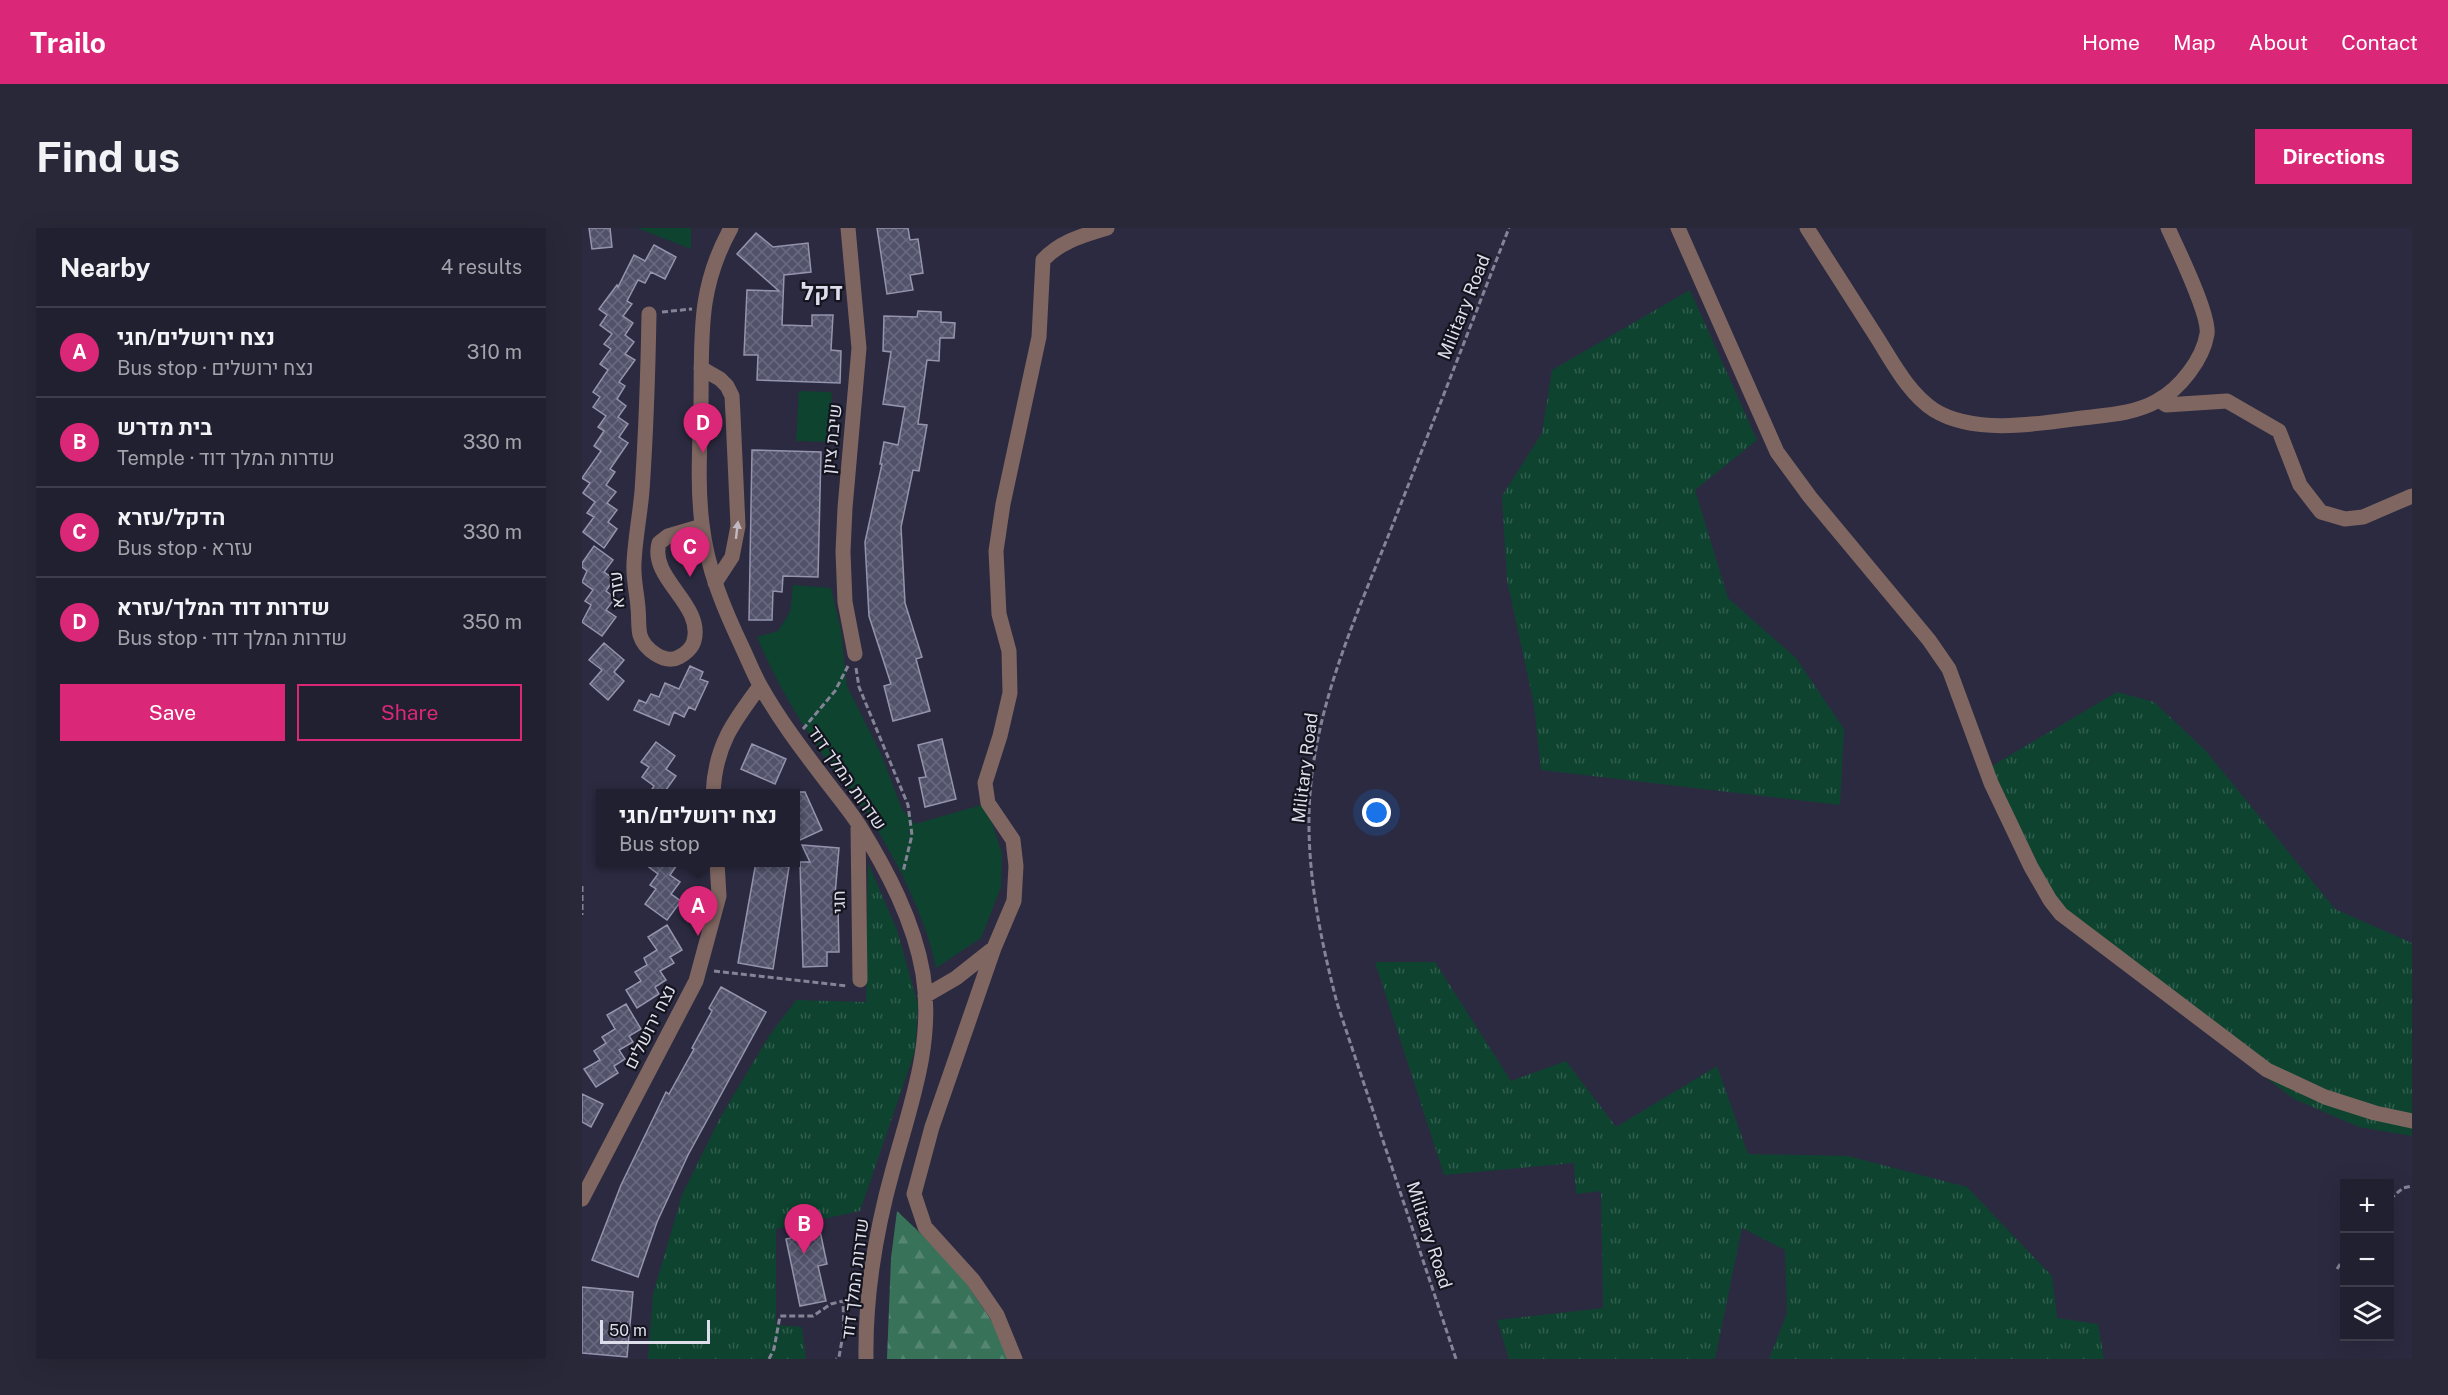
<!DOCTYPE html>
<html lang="en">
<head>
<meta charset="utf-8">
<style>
  :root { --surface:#202030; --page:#282838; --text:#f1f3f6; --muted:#a2a3ab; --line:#3d3e4c; --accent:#db2777 }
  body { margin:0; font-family:"Public Sans",Heebo,sans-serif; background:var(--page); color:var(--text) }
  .controls { position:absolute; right:18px; bottom:18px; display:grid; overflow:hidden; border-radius:0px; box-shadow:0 6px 24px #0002 }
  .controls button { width:54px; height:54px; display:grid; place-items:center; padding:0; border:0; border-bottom:2px solid var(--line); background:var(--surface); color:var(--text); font:30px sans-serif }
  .scale { position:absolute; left:18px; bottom:15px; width:110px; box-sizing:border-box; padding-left:6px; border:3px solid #ddddeb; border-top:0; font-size:16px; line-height:21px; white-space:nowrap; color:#ddddeb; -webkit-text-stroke:4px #14141e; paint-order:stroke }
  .you { position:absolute; left:795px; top:585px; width:21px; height:21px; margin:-15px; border:4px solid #fff; border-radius:50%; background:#1a73e8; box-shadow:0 0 0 9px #1a73e833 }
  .badge { display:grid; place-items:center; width:39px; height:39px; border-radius:50%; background:var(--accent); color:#fff; font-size:20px; font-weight:700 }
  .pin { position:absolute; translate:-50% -50px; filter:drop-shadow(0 2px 3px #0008) }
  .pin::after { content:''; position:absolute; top:32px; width:21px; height:18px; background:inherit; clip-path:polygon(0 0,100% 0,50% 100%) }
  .popup { position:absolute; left:14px; top:561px; width:204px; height:78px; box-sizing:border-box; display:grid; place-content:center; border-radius:0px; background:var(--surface); filter:drop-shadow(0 2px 4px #0005); font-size:20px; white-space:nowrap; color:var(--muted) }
  .popup b { font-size:22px; color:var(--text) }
  .popup::after { content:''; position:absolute; left:50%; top:100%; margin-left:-12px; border:12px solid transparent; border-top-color:var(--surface) }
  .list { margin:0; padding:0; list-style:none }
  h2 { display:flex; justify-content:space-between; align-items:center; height:78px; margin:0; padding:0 24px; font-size:26px }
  h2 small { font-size:20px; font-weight:400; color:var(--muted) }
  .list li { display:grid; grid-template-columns:39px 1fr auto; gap:18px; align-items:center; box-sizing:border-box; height:90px; padding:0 24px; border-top:2px solid var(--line) }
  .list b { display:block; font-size:22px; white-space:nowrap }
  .list p { margin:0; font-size:20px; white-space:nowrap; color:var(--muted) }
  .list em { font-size:20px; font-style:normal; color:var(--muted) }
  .actions { display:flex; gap:12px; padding:18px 24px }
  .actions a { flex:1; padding:14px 0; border:2px solid var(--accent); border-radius:0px; text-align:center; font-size:21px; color:var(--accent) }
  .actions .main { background:var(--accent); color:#fff }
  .icon { flex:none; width:33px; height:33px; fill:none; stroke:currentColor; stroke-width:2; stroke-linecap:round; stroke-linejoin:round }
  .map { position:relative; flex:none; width:1830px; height:1131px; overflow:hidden; border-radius:0px }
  header { display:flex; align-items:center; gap:36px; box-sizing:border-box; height:84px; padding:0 30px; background:var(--accent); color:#fff }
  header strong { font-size:28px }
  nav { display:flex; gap:33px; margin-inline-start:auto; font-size:21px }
  .intro { display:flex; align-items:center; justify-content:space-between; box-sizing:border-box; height:144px; padding:0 36px }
  h1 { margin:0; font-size:42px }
  .button { padding:15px 27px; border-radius:0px; background:var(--accent); color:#fff; font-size:21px; font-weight:700 }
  main { display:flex; gap:36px; padding:0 36px }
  aside { flex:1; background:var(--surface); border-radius:0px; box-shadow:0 6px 24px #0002 }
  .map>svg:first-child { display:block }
  .grass { fill:url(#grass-tufts) }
  .forest { fill:url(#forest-firs) }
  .green { fill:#0e4330 }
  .building { fill:url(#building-cross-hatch); stroke:#9494af; stroke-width:1.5 }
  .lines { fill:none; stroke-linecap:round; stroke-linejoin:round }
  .path { stroke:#858496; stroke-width:3; stroke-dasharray:6 3; stroke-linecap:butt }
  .minor { stroke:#7f6661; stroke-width:15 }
  .oneway { fill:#c1b9c2 }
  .labels { text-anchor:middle; stroke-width:4.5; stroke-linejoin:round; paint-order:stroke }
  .street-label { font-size:18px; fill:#ddddeb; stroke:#14141e }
  .district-label { font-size:24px; font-weight:bold; fill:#ddddeb; stroke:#14141e }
</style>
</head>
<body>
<header>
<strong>Trailo</strong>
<nav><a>Home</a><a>Map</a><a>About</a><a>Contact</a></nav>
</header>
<div class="intro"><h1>Find us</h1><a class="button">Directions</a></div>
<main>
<aside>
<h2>Nearby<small>4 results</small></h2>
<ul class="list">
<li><span class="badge">A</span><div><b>נצח ירושלים/חגי</b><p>Bus stop · נצח ירושלים</p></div><em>310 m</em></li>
<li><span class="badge">B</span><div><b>בית מדרש</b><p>Temple · שדרות המלך דוד</p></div><em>330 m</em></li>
<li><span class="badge">C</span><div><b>הדקל/עזרא</b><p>Bus stop · עזרא</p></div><em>330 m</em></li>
<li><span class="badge">D</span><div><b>שדרות דוד המלך/עזרא</b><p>Bus stop · שדרות המלך דוד</p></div><em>350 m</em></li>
</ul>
<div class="actions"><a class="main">Save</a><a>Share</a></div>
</aside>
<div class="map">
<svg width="1830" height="1131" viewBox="0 0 1830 1131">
  <defs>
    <pattern id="grass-tufts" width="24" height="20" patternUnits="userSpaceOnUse" patternTransform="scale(1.5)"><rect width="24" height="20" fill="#0e4330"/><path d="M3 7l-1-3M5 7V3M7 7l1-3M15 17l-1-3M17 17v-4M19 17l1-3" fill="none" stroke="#315e4e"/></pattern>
    <pattern id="forest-firs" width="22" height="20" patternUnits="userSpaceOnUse" patternTransform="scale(1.5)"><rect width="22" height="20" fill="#387259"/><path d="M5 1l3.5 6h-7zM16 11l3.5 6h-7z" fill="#548671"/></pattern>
    <pattern id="building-cross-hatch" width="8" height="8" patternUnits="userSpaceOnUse" patternTransform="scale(1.5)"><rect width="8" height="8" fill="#52526b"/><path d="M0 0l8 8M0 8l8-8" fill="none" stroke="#6a6a80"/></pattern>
  </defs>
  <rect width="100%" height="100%" fill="#2b2a40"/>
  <path class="grass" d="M1108 62 1175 212 1113 262 1146 370 1214 430 1262 501 1258 577 959 542 952 477 925 352 920 268 960 205 970 142Z
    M1535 464 1572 474 1623 522 1753 681 1830 715V908L1777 899 1712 871 1471 688 1398 545Z
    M286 635 315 702 336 777 333 823 278 983 194 1001V1097L220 1099 224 1131H66L71 1066 100 967 138 890 187 808 214 772 284 774Z
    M793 734H853L929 853 984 833 1034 899 1135 838 1166 926 1266 928 1385 959 1470 1048 1475 1090 1516 1096 1522 1131H1187L1205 1085 1203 1022 1160 1000 1133 1131H927L915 1092 1021 1080 1019 963 994 966 992 935 862 947Z"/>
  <path class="forest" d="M315 983 373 1038 415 1101 426 1131H305L309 1030Z"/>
  <path class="green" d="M55 0H109V21Z
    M217 163 250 164 247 214 214 213Z
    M211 357 249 360 259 402 265 458 299 526 320 581 333 596 399 577 410 595 420 625 419 659 399 710 354 740C345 691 311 624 283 583 267 560 249 540 234 517 211 482 191 447 175 409L196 403 208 384Z"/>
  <path class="building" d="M7 0H28L30 19 10 21Z
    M295 0H326L328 12 336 11 341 45 328 47 331 62 305 66Z
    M174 5 191 19 226 15 229 44 202 47 200 97 230 98V87H251L249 122 259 123 258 155 175 152 176 127H162L165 62 197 63 155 26Z
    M72 17 94 29 83 51 69 44 63 55 56 52 45 73 50 76 41 88 51 95 43 107 52 114 43 126 53 132 37 154 43 158 35 171 44 178 36 189 46 196 37 209 46 215 28 241 33 244 24 257 34 264 25 275 35 282 26 294 35 301 22 320 1 304 12 289 5 285 13 274 1 265 8 255 0 250 19 223 12 218 22 203 16 199 24 188 11 179 18 169 11 164 26 142 18 136 29 121 22 116 30 106 18 97 25 87 17 81 35 57 36 59 52 27 63 33Z
    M336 83 359 84V94L373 95 372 110H358L357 133 345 132 336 196 345 197 337 243 331 242 319 299 323 375 340 429 334 431 348 483 311 493 302 458 309 456 287 388 283 314 300 236H298L302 214 316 217 323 179 301 176 309 124 301 123 302 88 335 89Z
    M170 222 239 224 236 349 201 348 200 364 191 363 190 392H167Z
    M12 318 31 332 22 344 32 351 24 363 33 370 24 382 34 389 20 408 0 394 9 377 3 373 11 362 0 354 5 343 0 339V335Z
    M22 415 42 432 32 444 42 453 26 472 8 456 20 442 7 432Z
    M108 438 121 444 118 451 126 454 113 482 107 479 102 489 92 484 87 497 52 482 57 472 64 475 69 466 77 469 83 455 97 461Z
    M360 511 374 571 343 579 337 550 344 549 336 517Z
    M74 514 93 528 84 541 94 548 81 566H67L72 558 60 549 67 539 59 534Z
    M170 516 204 531 193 556 159 541Z
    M213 564H223L240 602 218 612 213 602Z
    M220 617 257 620 252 679H256L257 724H245V738L221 739 218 634H228Z
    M60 634H97L88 647 98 654 89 666 99 673 85 692 63 676 74 661 68 657 76 646Z
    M174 634 207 639 191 741 156 735Z
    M85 697 100 722 88 729 92 735 78 743 84 752 73 759 77 766 55 780 44 762 59 753 53 744 65 737 62 730 75 722 66 709Z
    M139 759 184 784 106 927 75 994 56 1049 10 1032 39 957 84 864 87 866 112 821 110 820 130 783 127 780Z
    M44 776 59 801 47 808 51 814 37 822 43 831 32 838 36 845 14 859 2 841 18 832 12 823 24 815 20 809 33 801 25 787Z
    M0 866 21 876 9 899 0 894Z
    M238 1003 245 1036 236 1038 244 1073 218 1078 204 1011Z
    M0 1059 51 1064 45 1129 0 1125Z"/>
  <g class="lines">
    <path class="path" d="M80 84 110 81
      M274 440 277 459 326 577 330 607 321 644
      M221 501 253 463 266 438
      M0 658V687
      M132 743 265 758
      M1808 971 1821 960 1830 958
      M1755 1041 1762 1030
      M187 1131 192 1121 198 1088H231L249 1076 261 1073 262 1101 257 1129 254 1131
      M874 1131 755 775C739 713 726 651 727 587 729 484 774 389 811 296 850 197 888 99 927 0"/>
    <path class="minor" d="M149 0C115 61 120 109 119 176 118 216 115 256 120 296 125 341 142 381 161 421 167 434 172 447 179 459 197 491 219 520 241 549 253 565 266 580 277 597 305 642 332 693 341 746 352 815 329 875 311 941 294 1002 283 1067 284 1131
      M266 0 277 120 263 280 261 324 263 374 273 426
      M1096 0 1195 224 1228 269 1347 412 1367 441 1409 555 1449 639 1468 672 1479 686 1685 842 1743 869 1793 885 1830 893
      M1225 0C1248 36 1271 72 1294 108 1310 133 1326 165 1352 182 1392 207 1456 196 1500 190 1525 187 1552 186 1575 173 1598 161 1621 131 1625 106 1628 87 1595 20 1586 0
      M67 86C66 145 64 204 60 263 58 287 53 311 52 335 51 351 55 365 56 380 57 388 56 399 58 407 62 421 83 437 97 429 103 426 110 420 112 413 122 376 67 351 77 315L86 308 120 298
      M119 140 138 151 145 158 150 168 151 187 156 298 150 329 133 355
      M1577 172 1584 177 1645 173 1697 203 1718 257 1739 284 1763 291 1781 289 1830 268
      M131 566C133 518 151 494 178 458
      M276 599 278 752
      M412 720 350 899 332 966 343 999 391 1052 415 1087 433 1131
      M343 768 374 750 412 720 432 673 434 638 431 612 406 575 403 555 418 508 428 465 427 423 417 386 414 323 421 276 457 109 461 32C479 13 500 8 525 0
      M0 971 114 753 137 668 135 634"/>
  </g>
  <defs><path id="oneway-solid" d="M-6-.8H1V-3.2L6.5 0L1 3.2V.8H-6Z" transform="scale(1.5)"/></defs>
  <use class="oneway" href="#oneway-solid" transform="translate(155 302) rotate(-83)"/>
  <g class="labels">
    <g class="street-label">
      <text transform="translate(882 79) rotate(-68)" y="6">Military Road</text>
      <text transform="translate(250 211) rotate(-84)" y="6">שיבת ציון</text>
      <text transform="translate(35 362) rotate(-95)" y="6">עזרא</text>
      <text transform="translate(723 540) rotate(-83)" y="6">Military Road</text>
      <text transform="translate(265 550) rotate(55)" y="6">שדרות המלך דוד</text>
      <text transform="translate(257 674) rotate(-91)" y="6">חגי</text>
      <text transform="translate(68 799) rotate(-63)" y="6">נצח ירושלים</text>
      <text transform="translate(847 1007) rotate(72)" y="6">Military Road</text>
      <text transform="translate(273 1051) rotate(-83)" y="6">שדרות המלך דוד</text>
    </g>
    <g class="district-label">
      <text x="240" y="72">דקל</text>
    </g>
  </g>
</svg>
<div class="controls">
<button>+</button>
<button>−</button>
<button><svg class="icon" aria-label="layers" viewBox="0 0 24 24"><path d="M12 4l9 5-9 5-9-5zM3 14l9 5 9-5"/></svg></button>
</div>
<div class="scale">50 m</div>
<div class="you"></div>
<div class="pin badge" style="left:116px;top:708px">A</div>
<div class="popup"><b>נצח ירושלים/חגי</b>Bus stop</div>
<div class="pin badge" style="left:222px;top:1026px">B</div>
<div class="pin badge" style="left:108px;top:349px">C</div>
<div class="pin badge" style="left:121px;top:225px">D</div>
</div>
</main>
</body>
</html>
